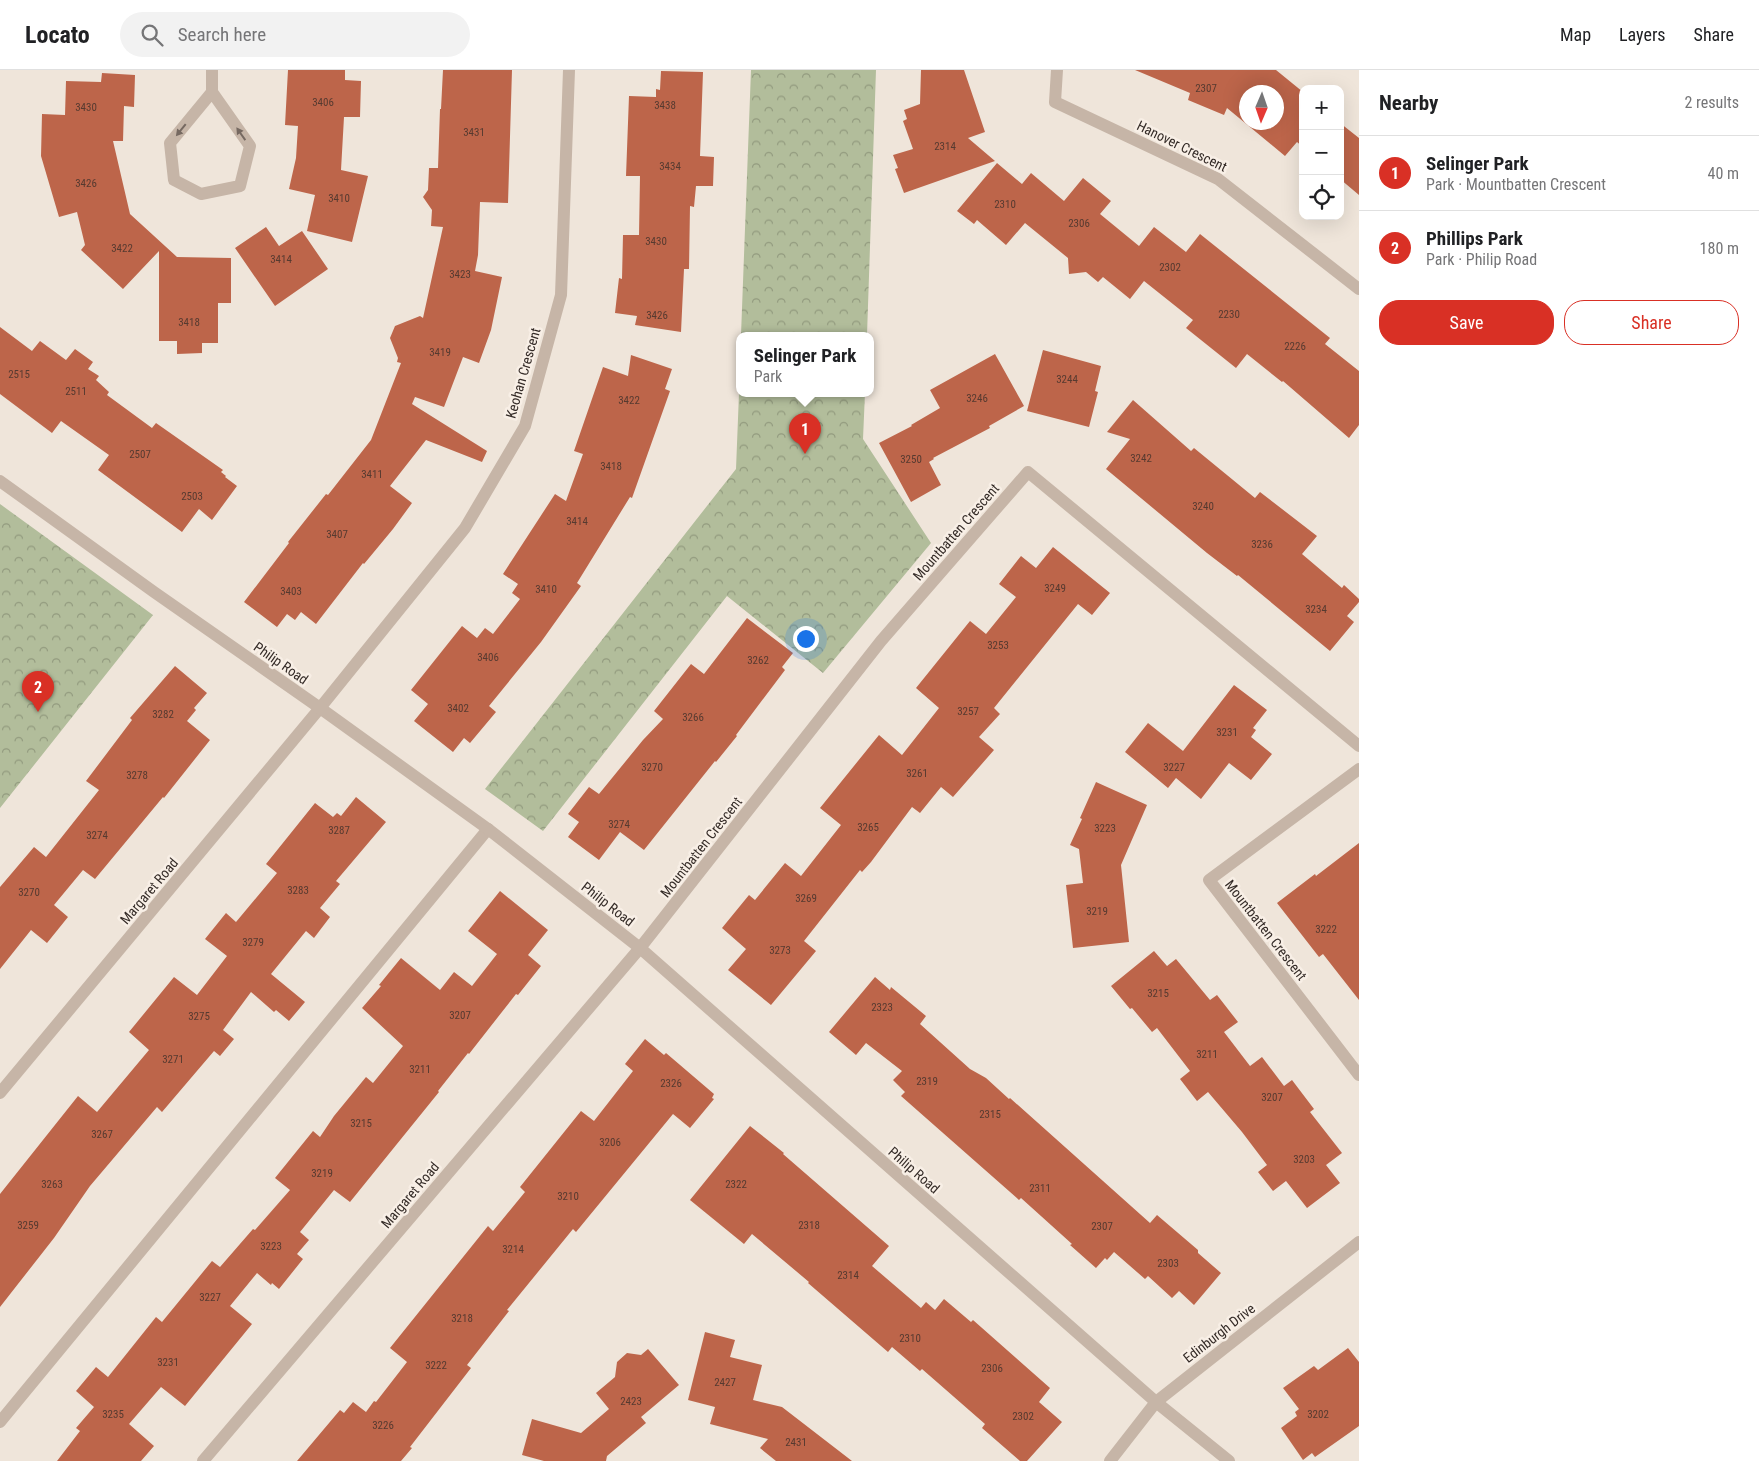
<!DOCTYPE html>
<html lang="en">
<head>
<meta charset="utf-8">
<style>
  :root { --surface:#fff; --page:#f2f2f2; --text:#202124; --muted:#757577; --line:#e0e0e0; --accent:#d93025 }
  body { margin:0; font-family:"Roboto Condensed",sans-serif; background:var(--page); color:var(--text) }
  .controls { position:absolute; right:15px; top:15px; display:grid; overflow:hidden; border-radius:10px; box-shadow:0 5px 20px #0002 }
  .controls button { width:45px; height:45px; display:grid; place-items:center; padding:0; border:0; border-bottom:1px solid var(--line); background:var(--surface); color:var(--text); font:25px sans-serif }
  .compass { position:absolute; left:1239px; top:15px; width:45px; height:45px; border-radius:50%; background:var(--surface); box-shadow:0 5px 20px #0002; rotate:182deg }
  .you { position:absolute; left:805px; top:568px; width:18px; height:18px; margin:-12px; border:4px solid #fff; border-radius:50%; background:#1a73e8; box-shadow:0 0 0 8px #1a73e833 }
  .badge { display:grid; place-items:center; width:32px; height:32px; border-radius:50%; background:var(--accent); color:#fff; font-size:16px; font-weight:700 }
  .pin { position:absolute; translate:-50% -41px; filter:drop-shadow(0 1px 2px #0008) }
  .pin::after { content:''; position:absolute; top:26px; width:18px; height:15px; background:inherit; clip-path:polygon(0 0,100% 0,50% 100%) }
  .popup { position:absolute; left:736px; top:262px; width:138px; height:65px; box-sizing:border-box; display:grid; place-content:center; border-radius:10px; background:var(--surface); filter:drop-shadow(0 1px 4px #0005); font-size:16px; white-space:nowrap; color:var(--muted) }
  .popup b { font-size:19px; color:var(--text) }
  .popup::after { content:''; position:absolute; left:50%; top:100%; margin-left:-10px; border:10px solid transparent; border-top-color:var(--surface) }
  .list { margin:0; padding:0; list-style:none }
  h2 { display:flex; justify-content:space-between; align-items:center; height:65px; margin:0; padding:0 20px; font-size:21px }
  h2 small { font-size:16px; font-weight:400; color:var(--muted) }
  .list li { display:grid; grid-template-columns:32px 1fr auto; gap:15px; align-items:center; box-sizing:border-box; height:75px; padding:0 20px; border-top:1px solid var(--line) }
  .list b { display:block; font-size:19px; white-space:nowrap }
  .list p { margin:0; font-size:16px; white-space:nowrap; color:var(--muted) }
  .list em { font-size:16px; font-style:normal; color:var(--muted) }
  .actions { display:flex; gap:10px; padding:15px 20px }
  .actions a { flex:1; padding:11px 0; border:1px solid var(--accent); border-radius:20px; text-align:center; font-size:18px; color:var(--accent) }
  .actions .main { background:var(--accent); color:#fff }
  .icon { flex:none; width:28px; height:28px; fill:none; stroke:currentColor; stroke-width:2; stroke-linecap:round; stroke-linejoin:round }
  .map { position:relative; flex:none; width:1359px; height:1391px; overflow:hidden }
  header { display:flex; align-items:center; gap:30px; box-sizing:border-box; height:70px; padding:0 25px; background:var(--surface); border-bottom:1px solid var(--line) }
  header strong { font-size:24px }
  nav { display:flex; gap:28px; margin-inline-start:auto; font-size:18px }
  .search { width:350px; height:45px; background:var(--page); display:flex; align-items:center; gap:12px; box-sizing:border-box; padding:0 18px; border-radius:28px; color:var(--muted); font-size:19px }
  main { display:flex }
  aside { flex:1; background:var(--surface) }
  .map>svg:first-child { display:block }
  .park { fill:url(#park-crowns) }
  .building { fill:#bd654a; fill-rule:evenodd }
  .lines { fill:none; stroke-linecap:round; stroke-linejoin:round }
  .service { stroke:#c6b5a7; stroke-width:12 }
  .minor { stroke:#c6b5a7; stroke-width:12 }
  .tertiary { stroke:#c6b5a7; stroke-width:12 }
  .oneway { fill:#766961 }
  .labels { text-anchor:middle; stroke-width:5; stroke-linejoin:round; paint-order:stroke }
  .number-label { font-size:11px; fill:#563a30 }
  .street-label { font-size:14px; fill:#342b27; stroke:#f8efe6 }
</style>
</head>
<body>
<header>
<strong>Locato</strong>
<div class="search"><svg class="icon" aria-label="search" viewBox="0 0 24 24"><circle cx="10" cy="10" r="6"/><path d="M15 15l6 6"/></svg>Search here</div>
<nav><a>Map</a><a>Layers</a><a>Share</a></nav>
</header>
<main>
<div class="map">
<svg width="1359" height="1391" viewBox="0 0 1359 1391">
  <defs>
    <pattern id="park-crowns" width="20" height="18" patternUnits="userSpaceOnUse" patternTransform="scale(1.25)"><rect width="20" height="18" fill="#b2bd9b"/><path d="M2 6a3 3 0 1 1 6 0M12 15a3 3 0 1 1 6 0" fill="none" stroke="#929a7e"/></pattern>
  </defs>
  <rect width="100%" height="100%" fill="#efe5da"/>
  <path class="park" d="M751 0H876L867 265H741Z
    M740 298V323H865L863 369 931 473 823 603 727 526 543 761 485 719 736 399Z
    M0 434 153 545 0 738Z"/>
  <path class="building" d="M288 0H345V10L361 11 360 47H344L341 100 368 106 352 172 307 161 315 125 289 119 296 88 298 56 285 55Z
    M443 0H512L508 133 480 132 478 185 475 201 502 207 491 260 479 293 463 287 444 337 415 327 412 334 487 381 482 392 426 370 390 416 412 433 393 459 364 494 363 493 316 554 301 542 295 550 287 544 277 557 244 532 289 473 288 472 326 424 328 425 371 370 401 293 397 292 398 288 390 268 395 256 420 246 423 248 443 157 431 156 432 140 423 127 428 120 429 98H438L440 39H441Z
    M921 0H964L985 62 968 68 995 91 904 123 895 99 898 98 893 85 913 79 903 51 907 49 904 40 920 34Z
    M1135 0H1276L1303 22V77L1297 72 1285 86 1227 38 1224 45 1188 30 1190 23ZM1246 22H1276V52H1246Z
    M661 1 703 2 700 86 714 87 713 116H696L694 137 690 136 689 199H684L681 262 635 255 637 246 615 243 619 208 622 209 623 165H639L640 106H626L629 26 656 27V19L660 20Z
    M102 3 135 5 134 37 124 36 123 71H113L130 144 177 187 231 188V233H218V273H202V283L177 284V271H159V181L123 219 81 180 85 175 77 142 59 147 41 86 42 44 65 45 66 11 101 12Z
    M1340 53 1359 68V125L1340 109Z
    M997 93 1022 114 1031 103 1064 131 1083 108 1111 131 1100 144 1139 176 1154 157 1186 182 1200 164 1330 268 1325 274 1359 301V355L1349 368 1283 311 1282 312 1247 284 1236 298 1186 258 1193 250 1144 211 1130 229 1103 207 1098 212 1086 202 1069 204 1068 188 1025 153 1006 175 977 150 974 154 957 141Z
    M266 157 279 176 302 161 328 199 275 236 235 178Z
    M0 257 32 281 40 271 66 290 75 279 93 292 88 299 99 306 96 310 109 322 107 325 152 358 156 353 223 400 221 402 226 406 225 407 237 416 212 450 199 439 182 462 98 400 109 385 61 351 52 363 0 324Z
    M1043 280 1101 296 1095 321 1098 322 1089 357 1027 341Z
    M995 284 1024 336 989 356 990 358 933 388 934 389 929 392 941 415 911 432 879 373 912 356 911 355 940 338 930 320Z
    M631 285 672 299 665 319 670 321 632 428 630 427 577 513 581 516 541 572 489 636 496 642 470 673 464 668 453 682 414 651 428 634 411 620 462 556 477 568 485 558 493 564 520 529 512 523 518 514 503 504 555 424 566 431 583 384 574 381 603 297 628 306Z
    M1133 330 1191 381 1194 378 1255 428 1260 422 1317 466 1302 484 1342 518 1344 515 1359 529V532L1347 546 1354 552 1330 581 1238 505 1237 506 1207 483 1106 399 1130 369 1107 362Z
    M1053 477 1110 523 1092 545 1078 534 994 638 1000 644 979 667 994 680 953 727 941 717 920 743 912 737 871 792 862 802 860 800 804 871 816 881 771 935 728 900 746 879 722 858 749 825 755 830 785 793 801 806 841 755 820 738 879 665 902 685 939 638 916 618 970 551 986 564 1016 527 999 514 1021 486 1036 498Z
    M747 548 793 583 782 597 785 600 736 665 737 666 716 692 715 691 644 780 620 762 599 790 568 767 579 752 568 744 589 717 599 724 643 670 663 649 654 641 691 594 704 604Z
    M175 596 207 623 194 638 196 640 187 651 210 670 164 728 163 727 95 809 83 800 54 835 68 847 47 873 31 860 0 899V817L34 777 46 787 99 720 86 711 132 650 130 648Z
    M1234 615 1267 640 1253 658 1256 660 1251 667 1272 684 1251 710 1229 693 1201 729 1176 708 1168 718 1125 682 1148 653 1183 681Z
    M1096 712 1147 735 1121 795 1129 872 1073 878 1066 815 1083 813 1079 779 1070 775 1082 749 1080 748Z
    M356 727 386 752 336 811 340 814 320 838 330 847 314 868 306 861 271 904 305 932 289 951 276 940 274 942 251 922 223 960 234 969 220 986 214 981 162 1042 157 1037 90 1116 54 1168 0 1237V1124L78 1026 97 1042 149 980 129 962 174 907 197 925 227 886 205 869 226 843 236 852 277 803 266 794 315 733 333 747 337 743 341 746Z
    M1359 773V930L1323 884 1319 887 1277 833 1315 804 1316 806Z
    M500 821 548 860 528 885 541 896 518 925 516 924 469 984 468 983 438 1021 439 1022 350 1132 334 1120 300 1162 309 1170 297 1184 303 1189 279 1219 272 1213 271 1215 257 1203 230 1236 252 1254 185 1336 161 1317 129 1354 154 1376 141 1391H57L80 1361 76 1358 94 1337 76 1321 96 1297 108 1307 156 1247 162 1252 212 1191 220 1197 253 1159 255 1160 290 1120 275 1108 296 1082 313 1061 320 1067 334 1046 366 1007 373 1013 403 976 362 938 381 916 379 915 401 888 440 920 454 902 472 916 497 884 468 861Z
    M1154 881 1167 896 1176 889 1210 930 1217 925 1238 952 1224 962 1250 996 1262 987 1284 1016 1292 1010 1314 1039 1310 1042 1342 1083 1326 1095 1340 1113 1307 1138 1286 1111 1273 1121 1258 1102 1267 1095 1242 1062 1208 1022 1197 1031 1180 1009 1190 1001 1157 958 1152 962 1132 938 1130 939 1111 916Z
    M875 907 890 920 891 917 926 946 920 954 970 999 986 1008 1009 1029 1010 1028 1150 1153 1157 1145 1198 1180V1183L1221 1203 1194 1235 1179 1221 1172 1228 1148 1206 1145 1209 1114 1182 1107 1190 1105 1188 1096 1198 1070 1175 1072 1174 1021 1128 1019 1130 901 1026 905 1022 893 1010 902 1001 866 973 856 985 829 962Z
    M645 969 664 985 666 983 714 1024 712 1028 714 1029 690 1058 673 1044 576 1162 573 1159 507 1240 509 1241 467 1295 471 1298 410 1377 412 1378 401 1391H297L340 1340 344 1343 353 1332 366 1342 374 1331 376 1332 407 1292 390 1278 488 1156 493 1161 525 1122 520 1117 581 1041 594 1051 633 1001 625 994Z
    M750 1056 784 1083 783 1084 889 1176 872 1196 921 1238 926 1232 935 1240 944 1229 971 1252 973 1250 1050 1318 1039 1332 1062 1352 1027 1391H1020L982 1358 985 1354 922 1299 920 1301 892 1277 888 1282 808 1213 809 1212 752 1164 744 1174 690 1130Z
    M705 1262 735 1270 730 1287 762 1295 753 1330 782 1337 852 1391H776L760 1378 768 1369 710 1354 715 1337 688 1330Z
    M1348 1278 1359 1292V1356L1315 1387 1312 1383 1303 1390 1281 1358 1297 1346 1295 1342 1299 1339 1283 1318 1314 1296 1318 1300Z
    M648 1279 679 1315 641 1347 646 1353 607 1386 606 1391H544L522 1385 532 1349 581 1363 609 1339 596 1323 615 1307 617 1292 627 1283 641 1285Z"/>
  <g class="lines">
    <path class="service" d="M0 1352 488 759"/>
    <path class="minor" d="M1057 0 1055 32 1218 109 1359 219
      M212 22 170 73 174 110 201 124 240 116 250 76 212 22V0
      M1359 699 1209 810 1359 1005
      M0 1023 320 638 465 458 525 356 561 225 569 0
      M1156 1332 1229 1391
      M203 1391 640 878 881 571 1028 402 1359 676"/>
    <path class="tertiary" d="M0 411 154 522 320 638 488 759 640 878 1156 1332
      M1110 1391 1156 1332 1359 1172"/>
  </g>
  <defs><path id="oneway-solid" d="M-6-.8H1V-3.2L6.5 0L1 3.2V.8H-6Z" transform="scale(1.25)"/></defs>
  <g class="oneway">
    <use href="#oneway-solid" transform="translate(181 60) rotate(129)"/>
    <use href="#oneway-solid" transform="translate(241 64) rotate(-125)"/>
  </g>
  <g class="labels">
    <g class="number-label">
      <text x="1206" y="22">2307</text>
      <text x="323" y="36">3406</text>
      <text x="665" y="39">3438</text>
      <text x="86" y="41">3430</text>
      <text x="474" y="66">3431</text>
      <text x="945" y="80">2314</text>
      <text x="670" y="100">3434</text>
      <text x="86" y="117">3426</text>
      <text x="339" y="132">3410</text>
      <text x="1005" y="138">2310</text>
      <text x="1079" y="157">2306</text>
      <text x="656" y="175">3430</text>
      <text x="122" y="182">3422</text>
      <text x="281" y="193">3414</text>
      <text x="1170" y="201">2302</text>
      <text x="460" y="208">3423</text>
      <text x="1229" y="248">2230</text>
      <text x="657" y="249">3426</text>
      <text x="189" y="256">3418</text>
      <text x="1295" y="280">2226</text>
      <text x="440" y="286">3419</text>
      <text x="19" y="308">2515</text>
      <text x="1067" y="313">3244</text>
      <text x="76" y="325">2511</text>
      <text x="977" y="332">3246</text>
      <text x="629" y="334">3422</text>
      <text x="140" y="388">2507</text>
      <text x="1141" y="392">3242</text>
      <text x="911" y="393">3250</text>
      <text x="611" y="400">3418</text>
      <text x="372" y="408">3411</text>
      <text x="192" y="430">2503</text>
      <text x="1203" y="440">3240</text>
      <text x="577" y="455">3414</text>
      <text x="337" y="468">3407</text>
      <text x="1262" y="478">3236</text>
      <text x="1055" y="522">3249</text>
      <text x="546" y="523">3410</text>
      <text x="291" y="525">3403</text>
      <text x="1316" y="543">3234</text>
      <text x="998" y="579">3253</text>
      <text x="488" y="591">3406</text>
      <text x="758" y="594">3262</text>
      <text x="458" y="642">3402</text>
      <text x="968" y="645">3257</text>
      <text x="163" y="648">3282</text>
      <text x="693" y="651">3266</text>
      <text x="1227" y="666">3231</text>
      <text x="652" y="701">3270</text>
      <text x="1174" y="701">3227</text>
      <text x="917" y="707">3261</text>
      <text x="137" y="709">3278</text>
      <text x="619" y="758">3274</text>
      <text x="868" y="761">3265</text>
      <text x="1105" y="762">3223</text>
      <text x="339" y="764">3287</text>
      <text x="97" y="769">3274</text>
      <text x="298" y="824">3283</text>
      <text x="29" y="826">3270</text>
      <text x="806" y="832">3269</text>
      <text x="1097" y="845">3219</text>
      <text x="1326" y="863">3222</text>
      <text x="253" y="876">3279</text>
      <text x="780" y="884">3273</text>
      <text x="1158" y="927">3215</text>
      <text x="882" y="941">2323</text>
      <text x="460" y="949">3207</text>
      <text x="199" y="950">3275</text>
      <text x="1207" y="988">3211</text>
      <text x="173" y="993">3271</text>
      <text x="420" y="1003">3211</text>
      <text x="927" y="1015">2319</text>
      <text x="671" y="1017">2326</text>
      <text x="1272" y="1031">3207</text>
      <text x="990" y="1048">2315</text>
      <text x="361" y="1057">3215</text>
      <text x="102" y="1068">3267</text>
      <text x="610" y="1076">3206</text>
      <text x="1304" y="1093">3203</text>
      <text x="322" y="1107">3219</text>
      <text x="52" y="1118">3263</text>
      <text x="736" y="1118">2322</text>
      <text x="1040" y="1122">2311</text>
      <text x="568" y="1130">3210</text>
      <text x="28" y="1159">3259</text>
      <text x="809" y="1159">2318</text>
      <text x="1102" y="1160">2307</text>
      <text x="271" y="1180">3223</text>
      <text x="513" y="1183">3214</text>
      <text x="1168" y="1197">2303</text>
      <text x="848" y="1209">2314</text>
      <text x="210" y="1231">3227</text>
      <text x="462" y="1252">3218</text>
      <text x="910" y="1272">2310</text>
      <text x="168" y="1296">3231</text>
      <text x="436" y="1299">3222</text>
      <text x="992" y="1302">2306</text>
      <text x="725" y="1316">2427</text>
      <text x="631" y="1335">2423</text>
      <text x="113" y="1348">3235</text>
      <text x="1318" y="1348">3202</text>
      <text x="1023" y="1350">2302</text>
      <text x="383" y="1359">3226</text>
      <text x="796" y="1376">2431</text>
    </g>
    <g class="street-label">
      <text transform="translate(1182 76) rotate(26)" y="5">Hanover Crescent</text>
      <text transform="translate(523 303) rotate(-74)" y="5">Keohan Crescent</text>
      <text transform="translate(956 462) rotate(-49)" y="5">Mountbatten Crescent</text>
      <text transform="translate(281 593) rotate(35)" y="5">Philip Road</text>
      <text transform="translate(701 777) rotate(-52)" y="5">Mountbatten Crescent</text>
      <text transform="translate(149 821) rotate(-50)" y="5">Margaret Road</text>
      <text transform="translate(608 834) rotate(38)" y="5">Philip Road</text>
      <text transform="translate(1266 860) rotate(52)" y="5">Mountbatten Crescent</text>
      <text transform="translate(914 1100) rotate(41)" y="5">Philip Road</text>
      <text transform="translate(410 1125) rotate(-50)" y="5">Margaret Road</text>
      <text transform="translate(1219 1263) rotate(-38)" y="5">Edinburgh Drive</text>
    </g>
  </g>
</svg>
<div class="controls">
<button>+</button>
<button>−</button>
<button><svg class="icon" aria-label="locate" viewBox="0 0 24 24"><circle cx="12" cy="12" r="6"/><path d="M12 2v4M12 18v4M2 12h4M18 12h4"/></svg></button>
</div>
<svg class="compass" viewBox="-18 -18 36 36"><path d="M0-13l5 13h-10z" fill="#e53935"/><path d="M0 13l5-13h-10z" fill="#757577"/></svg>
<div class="you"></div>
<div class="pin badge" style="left:805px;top:384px">1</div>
<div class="popup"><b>Selinger Park</b>Park</div>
<div class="pin badge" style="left:38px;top:642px">2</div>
</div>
<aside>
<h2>Nearby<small>2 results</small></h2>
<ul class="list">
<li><span class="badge">1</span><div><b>Selinger Park</b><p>Park · Mountbatten Crescent</p></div><em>40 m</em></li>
<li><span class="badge">2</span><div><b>Phillips Park</b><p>Park · Philip Road</p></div><em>180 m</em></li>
</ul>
<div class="actions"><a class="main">Save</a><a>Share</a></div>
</aside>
</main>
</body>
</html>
